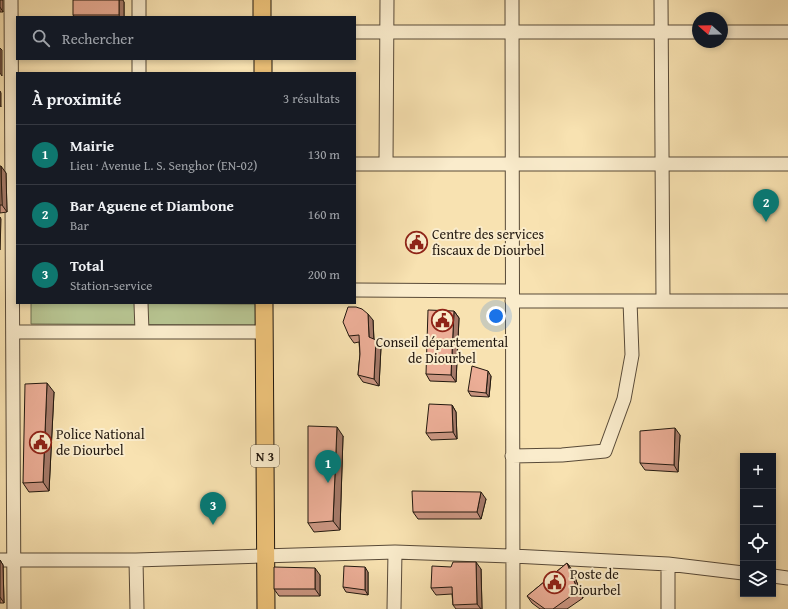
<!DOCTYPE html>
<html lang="fr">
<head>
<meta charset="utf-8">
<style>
  :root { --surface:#171b24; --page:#20242c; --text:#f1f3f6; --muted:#9ea1a6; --line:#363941; --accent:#0f766e }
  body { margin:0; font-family:"Gentium Book Plus",serif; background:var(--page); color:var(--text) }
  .controls { position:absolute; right:12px; bottom:12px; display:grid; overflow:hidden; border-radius:0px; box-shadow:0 2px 6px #0003 }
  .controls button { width:36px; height:36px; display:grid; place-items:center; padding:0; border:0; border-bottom:1px solid var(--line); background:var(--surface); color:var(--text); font:20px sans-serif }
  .compass { position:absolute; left:692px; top:12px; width:36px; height:36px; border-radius:50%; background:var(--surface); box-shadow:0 2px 6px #0003; rotate:290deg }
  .you { position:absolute; left:496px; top:316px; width:14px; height:14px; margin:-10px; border:3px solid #fff; border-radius:50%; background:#1a73e8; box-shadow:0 0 0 6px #1a73e833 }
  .badge { display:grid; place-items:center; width:26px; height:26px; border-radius:50%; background:var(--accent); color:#fff; font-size:13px; font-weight:700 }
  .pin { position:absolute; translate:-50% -33px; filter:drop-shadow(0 1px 2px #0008) }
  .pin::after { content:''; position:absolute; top:21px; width:14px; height:12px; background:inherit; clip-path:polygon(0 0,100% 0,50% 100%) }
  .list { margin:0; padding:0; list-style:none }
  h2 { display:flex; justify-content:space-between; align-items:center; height:52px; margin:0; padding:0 16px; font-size:17px }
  h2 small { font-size:13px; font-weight:400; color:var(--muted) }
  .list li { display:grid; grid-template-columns:26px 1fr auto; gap:12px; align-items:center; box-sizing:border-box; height:60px; padding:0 16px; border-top:1px solid var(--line) }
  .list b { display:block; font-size:15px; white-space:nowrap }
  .list p { margin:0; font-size:13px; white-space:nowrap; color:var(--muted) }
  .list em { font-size:13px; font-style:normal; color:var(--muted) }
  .icon { flex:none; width:22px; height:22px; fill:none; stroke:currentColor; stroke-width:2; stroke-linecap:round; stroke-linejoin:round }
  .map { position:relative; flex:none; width:788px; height:609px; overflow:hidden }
  .search { position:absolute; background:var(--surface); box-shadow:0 2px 6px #0003; left:16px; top:16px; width:340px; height:44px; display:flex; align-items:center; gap:10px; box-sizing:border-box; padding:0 14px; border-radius:0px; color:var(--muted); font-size:15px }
  .panel { position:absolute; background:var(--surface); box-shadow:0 2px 6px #0003; left:16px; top:72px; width:340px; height:232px; border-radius:0px }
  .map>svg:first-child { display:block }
  .green { fill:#b7c491; stroke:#6c6e50 }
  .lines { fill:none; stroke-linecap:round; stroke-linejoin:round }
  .minor-casing { stroke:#584a38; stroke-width:15 }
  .major-casing { stroke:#22180f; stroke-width:19 }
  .minor { stroke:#faeccc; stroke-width:13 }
  .major { stroke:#ecc178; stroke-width:17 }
  .wall { fill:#cb9682; stroke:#22180f }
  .shaded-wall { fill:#a57a6a; stroke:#22180f }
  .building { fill:#ecae97; stroke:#22180f }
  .labels { text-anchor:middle; stroke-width:4; stroke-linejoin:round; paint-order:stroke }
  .shield { fill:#faeccc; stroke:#635848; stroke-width:1 }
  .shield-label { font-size:13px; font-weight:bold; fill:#22180f }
  .poi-label { font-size:14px; fill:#22180f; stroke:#faeccc; text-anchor:start }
</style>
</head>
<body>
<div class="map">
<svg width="788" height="609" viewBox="0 0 788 609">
  <rect width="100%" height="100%" fill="#f8e2b1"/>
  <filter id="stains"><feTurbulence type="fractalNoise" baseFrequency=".005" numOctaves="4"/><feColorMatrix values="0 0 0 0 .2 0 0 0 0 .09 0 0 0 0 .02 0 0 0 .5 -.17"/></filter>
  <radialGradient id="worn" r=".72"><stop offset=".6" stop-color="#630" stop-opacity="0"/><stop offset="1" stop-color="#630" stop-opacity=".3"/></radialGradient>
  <path class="green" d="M31 303 259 304V325L31 324Z"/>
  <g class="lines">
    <defs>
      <path id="minor" d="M11 0 14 609
        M139 0V17
        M512 0 513 609
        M661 0 663 301
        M355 32H698
        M722 32H788
        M139 59V73
        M355 164H788
        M386 164 387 0
        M355 290 512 291
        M512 301H788
        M141 303 142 332
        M13 332H265
        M512 456 562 455 605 451 624 399 632 355 630 301
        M0 560H136L395 552 513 556 668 564 743 573
        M136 560 137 609
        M668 564V609
        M773 576 788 578
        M394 609 395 552"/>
      <path id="major" d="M262 0V17
        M263 59V73
        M264 303 266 609"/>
    </defs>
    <use href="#minor" class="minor-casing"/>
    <use href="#major" class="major-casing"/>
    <use href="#minor" class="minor"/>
    <use href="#major" class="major"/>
  </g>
  <path class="wall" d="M0 0 3 12H0Z
    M124 2V17H74L73 15Z
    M0 166 6 173 7 212 0 213Z
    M454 311 459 318 456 382 430 381 426 374Z
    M373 320 374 339 381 347 379 386 363 382 358 375 360 354 359 342 354 343 349 336Z
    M491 376 489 397 471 396 468 391Z
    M54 392 49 491 29 492 23 483Z
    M452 405 456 412 457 439 431 440 426 433Z
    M680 435 678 472 645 470 640 463Z
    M343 436 340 530 314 532 308 523Z
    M486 499 481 519H418L413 512Z
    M0 560 3 565 4 603H0Z
    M567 563 572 570 583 598 567 609H540L532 603 527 596Z
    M451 567 481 569 482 609H456L453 605 452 594 436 595 431 588Z
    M368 572V595L346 592 343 587Z
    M320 575V596H279L274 589Z"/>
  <path class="shaded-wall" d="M0 0H3V12L0 7Z
    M119 0H123L124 2V17H120L119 15Z
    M0 48 2 50V76L0 73Z
    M0 91 1 93V107L0 105Z
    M1 166 6 173 7 212 2 205Z
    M0 217 1 219 0 250Z
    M454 311 459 318 456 382 451 375Z
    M368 314 373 320 374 344 369 337Z
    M376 340 381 347 379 386 374 379Z
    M488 371 491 376 489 397 486 393Z
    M47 383 54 392 49 491 43 482Z
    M452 405 456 412 457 439 453 432Z
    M337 427 343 436 340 530 333 521Z
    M675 428 680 435 678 472 674 465Z
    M481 492 486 499 481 519 477 512Z
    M0 560 3 565 4 603 0 597Z
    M476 562 481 569 482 609H481L477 604Z
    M567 563 572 570 583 598 578 591Z
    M365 567 368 572V595L365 590Z
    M315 568 320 575V596L315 589Z"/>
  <path class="building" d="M73 0H119V15H73Z
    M0 166H1L2 205H0Z
    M348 307H356L362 309 368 314 369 337 376 340 374 379 358 375 360 354 359 335 349 336 343 322Z
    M428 310 454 311 451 375 426 374Z
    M472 366 488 371 486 393 468 391Z
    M47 383 43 482 23 483 25 384Z
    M429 404 452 405 453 432 426 433Z
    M308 426 337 427 333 521 308 523Z
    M675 428 674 465 640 463V431Z
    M412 491 481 492 477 512H413Z
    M453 562H476L477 604 453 605 452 587 431 588 432 566 451 567Z
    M567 563 578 591 553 609H545L527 596Z
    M344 566 365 567V590L343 587Z
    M274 567 315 568V589H274Z"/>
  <defs>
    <symbol id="civic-ring" viewBox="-11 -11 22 22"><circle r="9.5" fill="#faeccc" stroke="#8f2418" stroke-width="1.5"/><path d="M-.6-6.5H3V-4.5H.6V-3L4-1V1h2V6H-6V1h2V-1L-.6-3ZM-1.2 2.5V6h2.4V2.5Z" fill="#8f2418"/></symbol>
  </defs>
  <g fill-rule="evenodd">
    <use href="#civic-ring" x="404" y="230" width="25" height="25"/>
    <use href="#civic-ring" x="430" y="308" width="25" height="25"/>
    <use href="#civic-ring" x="28" y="430" width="25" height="25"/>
    <use href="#civic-ring" x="542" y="570" width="25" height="25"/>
  </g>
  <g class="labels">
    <rect class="shield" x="251" y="445" width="28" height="22" rx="3"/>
    <g class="shield-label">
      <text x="265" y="461">N 3</text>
    </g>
    <g class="poi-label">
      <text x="432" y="239">Centre des services<tspan x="432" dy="16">fiscaux de Diourbel</tspan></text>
      <text x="442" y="347" text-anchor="middle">Conseil départemental<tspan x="442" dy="16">de Diourbel</tspan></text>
      <text x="56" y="439">Police National<tspan x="56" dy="16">de Diourbel</tspan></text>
      <text x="570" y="579">Poste de<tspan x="570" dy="16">Diourbel</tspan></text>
    </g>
  </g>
  <rect width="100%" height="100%" filter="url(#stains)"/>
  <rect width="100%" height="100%" fill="url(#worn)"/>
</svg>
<div class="controls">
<button>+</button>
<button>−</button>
<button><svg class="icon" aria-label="locate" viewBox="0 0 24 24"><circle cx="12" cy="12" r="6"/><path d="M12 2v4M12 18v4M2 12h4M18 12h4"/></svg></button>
<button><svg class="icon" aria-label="layers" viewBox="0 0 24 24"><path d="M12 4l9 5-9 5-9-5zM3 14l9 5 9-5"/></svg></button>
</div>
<svg class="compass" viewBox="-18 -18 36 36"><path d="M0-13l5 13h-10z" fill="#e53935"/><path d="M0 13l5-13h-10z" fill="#9ea1a6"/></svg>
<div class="you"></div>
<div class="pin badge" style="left:328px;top:483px">1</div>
<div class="pin badge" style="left:766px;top:222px">2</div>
<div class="pin badge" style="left:213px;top:525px">3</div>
<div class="search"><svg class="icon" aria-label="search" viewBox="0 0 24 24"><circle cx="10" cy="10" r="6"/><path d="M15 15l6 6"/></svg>Rechercher</div>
<section class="panel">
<h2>À proximité<small>3 résultats</small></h2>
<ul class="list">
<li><span class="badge">1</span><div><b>Mairie</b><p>Lieu · Avenue L. S. Senghor (EN-02)</p></div><em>130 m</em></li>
<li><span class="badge">2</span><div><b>Bar Aguene et Diambone</b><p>Bar</p></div><em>160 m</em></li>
<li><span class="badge">3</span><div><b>Total</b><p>Station-service</p></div><em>200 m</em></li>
</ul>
</section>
</div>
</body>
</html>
